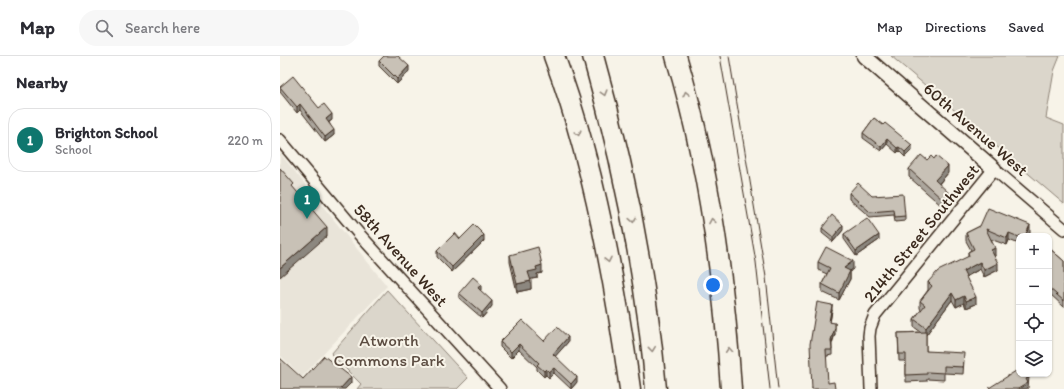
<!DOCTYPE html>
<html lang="en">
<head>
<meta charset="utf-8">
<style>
  :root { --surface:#fff; --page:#f7f7f7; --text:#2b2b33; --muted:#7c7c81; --line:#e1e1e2; --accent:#0f766e }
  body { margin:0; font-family:Itim,sans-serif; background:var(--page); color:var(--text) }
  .controls { position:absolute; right:12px; bottom:12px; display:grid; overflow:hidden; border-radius:8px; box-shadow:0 1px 3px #0004 }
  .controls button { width:36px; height:36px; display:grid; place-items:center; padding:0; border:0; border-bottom:1px solid var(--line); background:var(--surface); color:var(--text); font:20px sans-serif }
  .you { position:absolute; left:433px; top:229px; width:14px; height:14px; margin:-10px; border:3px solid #fff; border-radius:50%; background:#1a73e8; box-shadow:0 0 0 6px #1a73e833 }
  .badge { display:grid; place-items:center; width:26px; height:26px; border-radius:50%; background:var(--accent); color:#fff; font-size:13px; font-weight:700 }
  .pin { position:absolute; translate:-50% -33px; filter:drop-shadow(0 1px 2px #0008) }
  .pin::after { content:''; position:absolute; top:21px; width:14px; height:12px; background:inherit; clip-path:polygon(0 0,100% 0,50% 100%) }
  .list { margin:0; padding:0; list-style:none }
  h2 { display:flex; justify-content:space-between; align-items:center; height:52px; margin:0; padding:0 16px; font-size:17px }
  h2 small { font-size:13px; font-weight:400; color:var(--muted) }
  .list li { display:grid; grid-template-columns:26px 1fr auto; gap:12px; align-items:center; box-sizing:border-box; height:64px; margin:0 8px 8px; padding:0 8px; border:1px solid var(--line); border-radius:16px }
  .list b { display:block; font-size:15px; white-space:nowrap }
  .list p { margin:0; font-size:13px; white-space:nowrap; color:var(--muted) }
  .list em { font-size:13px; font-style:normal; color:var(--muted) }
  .icon { flex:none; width:22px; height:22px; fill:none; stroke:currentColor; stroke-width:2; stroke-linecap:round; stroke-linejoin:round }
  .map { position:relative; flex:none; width:784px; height:333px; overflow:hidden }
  header { display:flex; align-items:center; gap:24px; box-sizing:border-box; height:56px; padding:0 20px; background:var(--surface); border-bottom:1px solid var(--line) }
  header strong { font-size:19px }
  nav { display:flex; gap:22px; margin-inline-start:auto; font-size:14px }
  .search { width:280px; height:36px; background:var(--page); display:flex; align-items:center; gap:10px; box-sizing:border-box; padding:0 14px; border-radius:22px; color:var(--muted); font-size:15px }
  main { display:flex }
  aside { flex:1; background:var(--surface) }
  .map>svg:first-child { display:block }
  .built { fill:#e9e4d9 }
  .green { fill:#dbd6cb; stroke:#8b8074 }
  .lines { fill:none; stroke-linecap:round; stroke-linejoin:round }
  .minor-casing { stroke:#3b2a1e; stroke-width:14 }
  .tertiary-casing { stroke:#3b2a1e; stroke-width:17 }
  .motorway-casing { stroke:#3b2a1e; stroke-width:23 }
  .minor { stroke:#f7f3e8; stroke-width:11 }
  .tertiary { stroke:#f7f3e8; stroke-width:14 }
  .motorway { stroke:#f7f3e8; stroke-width:20 }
  .tram { stroke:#3b2a1e; stroke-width:1 }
  .wall { fill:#aca69d; stroke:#3b2a1e }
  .shaded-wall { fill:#8c877f; stroke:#3b2a1e }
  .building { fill:#c8c1b6; stroke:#3b2a1e }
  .oneway { stroke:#998e83 }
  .labels { text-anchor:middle; stroke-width:4; stroke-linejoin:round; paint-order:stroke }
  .street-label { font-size:17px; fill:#3b2a1e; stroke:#f7f3e8 }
  .park-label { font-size:17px; fill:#5b4c41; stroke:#f7f3e8 }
</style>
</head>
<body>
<header>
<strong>Map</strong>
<div class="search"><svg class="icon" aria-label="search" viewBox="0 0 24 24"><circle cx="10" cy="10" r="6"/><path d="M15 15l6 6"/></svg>Search here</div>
<nav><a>Map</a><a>Directions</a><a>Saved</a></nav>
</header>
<main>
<aside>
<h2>Nearby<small></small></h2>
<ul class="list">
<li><span class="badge">1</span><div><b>Brighton School</b><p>School</p></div><em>220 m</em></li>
</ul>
</aside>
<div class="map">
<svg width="784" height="333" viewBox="0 0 784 333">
  <rect width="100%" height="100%" fill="#f7f3e8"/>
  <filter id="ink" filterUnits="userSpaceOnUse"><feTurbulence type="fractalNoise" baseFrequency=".025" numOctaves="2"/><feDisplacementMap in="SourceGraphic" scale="8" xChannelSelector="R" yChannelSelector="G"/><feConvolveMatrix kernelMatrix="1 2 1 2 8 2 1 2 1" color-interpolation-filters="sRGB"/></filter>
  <g filter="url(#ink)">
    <path class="built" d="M0 97 107 230 22 321 0 299Z"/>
    <path class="green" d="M611 0H780L774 15 766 62 784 69V148Z
      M107 234 188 322 177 333H77L81 328 51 298Z"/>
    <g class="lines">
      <defs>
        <path id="minor" d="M0 84 79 178 220 333
          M591 333 589 280 590 272 595 259 714 113 784 173"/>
        <path id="tertiary" d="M584 0 714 113"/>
        <path id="motorway" d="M274 0C313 103 335 224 350 333
          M313 0C344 109 366 220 376 333
          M396 0C428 106 444 223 451 333"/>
      </defs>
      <use href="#minor" class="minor-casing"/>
      <use href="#tertiary" class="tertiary-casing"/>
      <use href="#motorway" class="motorway-casing"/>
      <use href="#minor" class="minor"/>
      <use href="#tertiary" class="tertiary"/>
      <use href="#motorway" class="motorway"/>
      <path class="tram" d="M440 0 476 206 490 333
        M449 0 486 221 498 333"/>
    </g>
    <path class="wall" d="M99 5 129 15 117 28 99 10Z
      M0 31 52 64 49 66 54 79 45 86 20 54 17 57 0 36Z
      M594 62 632 94 625 101 619 95 617 97 607 88 601 95 583 82V77Z
      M647 104 668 117 659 128 669 144 663 151 629 121V113Z
      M569 137 592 140 625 160V165L615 166 614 159 590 161 569 143Z
      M700 170 750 177 748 180H739V188L729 184 727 189 710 183 715 200H714L718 214 704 221 700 213 686 221 696 248 686 252 684 247 676 251 672 244 646 279V295L684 304 683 318 664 317V324L647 323V325L626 326V305H619L618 277 641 276 634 271V263L641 254 640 252V245L648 234V226L688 201V196L691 194 686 185V177Z
      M542 172 563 174 553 186 542 177Z
      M564 178 599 184 576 200 564 183Z
      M180 183 204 185 172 216 157 201V195Z
      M769 192 784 205V251L769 237Z
      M230 199 262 217 257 218V222L250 223 251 233 237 236 230 206Z
      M538 206 573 213 570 215V223L559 244 542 236V228L547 218 538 214Z
      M200 234 212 250 202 262 179 242V237L201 234Z
      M552 254 550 267 555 278 552 288V299L547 300 532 333Z
      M264 285 288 286 275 300 297 326 291 333 274 317 269 322 266 319 264 321 257 314V311L239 294 231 302 220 291V286Z"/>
    <path class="shaded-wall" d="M129 10V15L117 28V23Z
      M20 48V54L17 57V51Z
      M52 58V64L46 68V63Z
      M54 74V79L45 86V81Z
      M607 83V88L601 95V91Z
      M632 89V94L625 101V96Z
      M619 91V95L617 97V92Z
      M668 110V117L655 132V124Z
      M669 137V144L663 151V144Z
      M563 169V174L553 186V181Z
      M750 169V177L748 180H745Z
      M47 171V180L0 221V212Z
      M729 177V184L727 189V182Z
      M204 179V185L172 216V211Z
      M599 179V184L576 200V195Z
      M715 192V200L711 202V194Z
      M573 205V213L570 215V223L559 244V237L564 212Z
      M700 206V213L683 222V215Z
      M718 207V214L704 221V214Z
      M262 209V217L257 218V222L248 224V216L256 211Z
      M251 225V233L237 236V228Z
      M201 228V234L198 237V232Z
      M672 237V244L646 279V272Z
      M684 240V247L676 251V244Z
      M696 241V248L686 252V245Z
      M212 245V250L202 262V257Z
      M552 249V254L549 272V266Z
      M555 267V278L551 289V284Z
      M288 281V286L273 303V298Z
      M239 288V294L231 302V296Z
      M274 312V317L269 322V316Z
      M266 313V319L264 321V315Z
      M71 321V327L65 333H60Z
      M297 321V326L291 333V328Z
      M749 321 748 332 746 333H738L746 323Z"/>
    <path class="building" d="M104 0H118L129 10 117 23 99 5Z
      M13 20 39 52 44 48 52 58 46 63 54 74 45 81 20 48 17 51 0 31Z
      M594 62 603 69 605 67 632 89 625 96 619 91 617 92 607 83 601 91 583 77Z
      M641 99 647 104 651 100 654 103 656 100 668 110 655 124 669 137 663 144 629 113Z
      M0 112 14 128 12 130 47 171 0 212Z
      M578 127 592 140 623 138 625 160 615 161 614 154 590 156 569 137Z
      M708 152 750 169 745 180H739V181L729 177 727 182 706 173 715 192 711 194 718 207 704 214 700 206 683 215 696 241 686 245 684 240 676 244 672 237 646 272 634 263 645 249 640 245 652 230 648 226 658 215 689 200 688 196 694 193 686 177 700 170Z
      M552 159 563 169 553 181 542 172Z
      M587 162 599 179 576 195 564 178Z
      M194 169 204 179 172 211 157 195 175 177 180 183Z
      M258 191 262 209 256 211 257 214 248 216 251 225 237 228 230 199Z
      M546 191 573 205 564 212 570 215 559 237 542 228 550 212 538 206Z
      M769 192 784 205V245L769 232Z
      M193 221 201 228 198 232 212 245 202 257 179 237Z
      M537 246 552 249 549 266 555 267V272L551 284 552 294H546L548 327 554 326 555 333H532L530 288Z
      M242 264 264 285 277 271 288 281 273 298 297 321 291 328 274 312 269 316 266 313 264 315 257 309 259 307 239 288 231 296 220 286Z
      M646 276V295L684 297 683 311 664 310V317L647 316V318L626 319V298H619L618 277Z
      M44 300 71 321 60 333H0V302L23 323Z
      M739 313V318H747L749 321 746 323 748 327 738 333H710L709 332Z"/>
    <defs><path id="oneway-chevron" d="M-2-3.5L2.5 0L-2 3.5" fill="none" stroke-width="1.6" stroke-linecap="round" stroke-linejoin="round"/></defs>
    <g class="oneway">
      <use href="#oneway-chevron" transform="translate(324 37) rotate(74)"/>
      <use href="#oneway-chevron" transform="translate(406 38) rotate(-103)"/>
      <use href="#oneway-chevron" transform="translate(298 77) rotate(75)"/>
      <use href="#oneway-chevron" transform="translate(353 164) rotate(80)"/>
      <use href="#oneway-chevron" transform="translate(432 165) rotate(-100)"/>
      <use href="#oneway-chevron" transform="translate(328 204) rotate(78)"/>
      <use href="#oneway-chevron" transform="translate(372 293) rotate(84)"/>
      <use href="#oneway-chevron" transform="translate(449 294) rotate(-94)"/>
    </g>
  </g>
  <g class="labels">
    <g class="street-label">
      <text transform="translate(696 73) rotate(41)" y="6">60th Avenue West</text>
      <text transform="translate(641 177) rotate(-51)" y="6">214th Street Southwest</text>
      <text transform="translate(121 199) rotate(48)" y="6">58th Avenue West</text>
    </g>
    <g class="park-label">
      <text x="109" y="290">Atworth<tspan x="109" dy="20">Commons Park</tspan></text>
    </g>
  </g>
</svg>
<div class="controls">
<button>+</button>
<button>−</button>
<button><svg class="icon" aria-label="locate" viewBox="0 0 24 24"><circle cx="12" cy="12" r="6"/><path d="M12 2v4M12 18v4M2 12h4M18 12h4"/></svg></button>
<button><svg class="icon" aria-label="layers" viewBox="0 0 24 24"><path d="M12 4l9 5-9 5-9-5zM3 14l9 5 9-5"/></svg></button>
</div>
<div class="you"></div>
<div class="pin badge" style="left:27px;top:163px">1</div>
</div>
</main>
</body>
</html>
